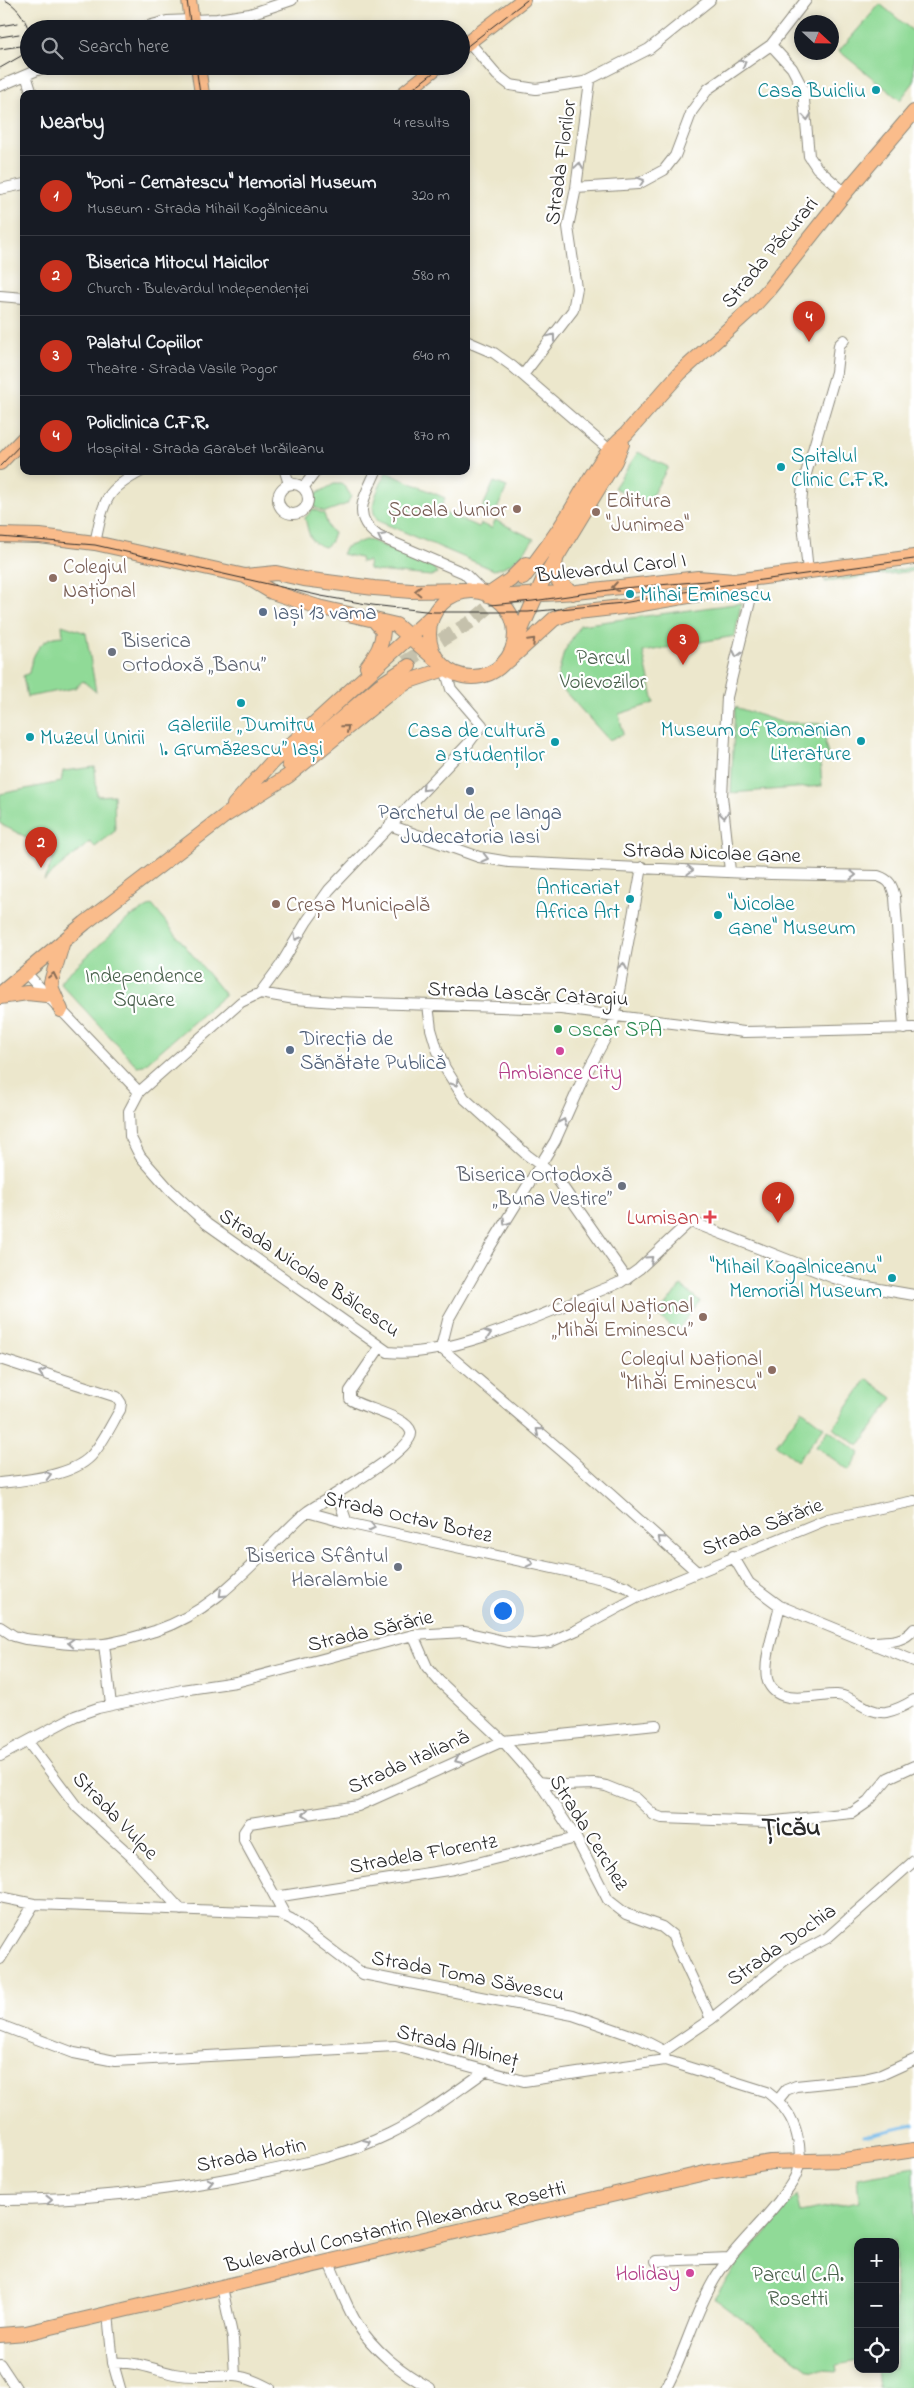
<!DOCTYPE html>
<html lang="en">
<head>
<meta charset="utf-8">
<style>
  :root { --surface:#171b24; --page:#20242c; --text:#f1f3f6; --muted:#9ea1a6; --line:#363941; --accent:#c8321e }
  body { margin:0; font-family:"Indie Flower",sans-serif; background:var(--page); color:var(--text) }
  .controls { position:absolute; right:15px; bottom:15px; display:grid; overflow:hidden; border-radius:10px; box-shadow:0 2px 8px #0003 }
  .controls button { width:45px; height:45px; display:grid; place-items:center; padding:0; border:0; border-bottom:1px solid var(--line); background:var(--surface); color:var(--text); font:25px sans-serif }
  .compass { position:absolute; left:794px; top:15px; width:45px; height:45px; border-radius:50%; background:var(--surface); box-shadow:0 2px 8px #0003; rotate:112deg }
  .you { position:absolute; left:502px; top:1610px; width:18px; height:18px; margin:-12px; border:4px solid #fff; border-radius:50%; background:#1a73e8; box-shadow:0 0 0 8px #1a73e833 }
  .badge { display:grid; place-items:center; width:32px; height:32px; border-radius:50%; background:var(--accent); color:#fff; font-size:16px; font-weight:700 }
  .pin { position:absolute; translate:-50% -41px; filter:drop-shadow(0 1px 2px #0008) }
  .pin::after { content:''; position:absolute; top:26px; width:18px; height:15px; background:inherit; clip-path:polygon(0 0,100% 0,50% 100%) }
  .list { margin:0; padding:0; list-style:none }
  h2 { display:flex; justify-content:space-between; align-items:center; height:65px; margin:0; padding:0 20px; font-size:21px }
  h2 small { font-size:16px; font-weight:400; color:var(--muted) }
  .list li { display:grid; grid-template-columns:32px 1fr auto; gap:15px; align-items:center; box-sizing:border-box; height:80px; padding:0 20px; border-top:1px solid var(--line) }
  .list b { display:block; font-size:19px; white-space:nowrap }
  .list p { margin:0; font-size:16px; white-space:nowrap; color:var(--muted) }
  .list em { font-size:16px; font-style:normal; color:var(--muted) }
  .icon { flex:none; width:28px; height:28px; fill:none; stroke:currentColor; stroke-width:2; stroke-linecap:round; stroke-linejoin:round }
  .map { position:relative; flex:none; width:914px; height:2388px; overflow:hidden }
  .search { position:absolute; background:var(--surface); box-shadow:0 2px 8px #0003; left:20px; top:20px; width:450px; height:55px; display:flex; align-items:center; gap:12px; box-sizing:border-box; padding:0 18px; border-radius:28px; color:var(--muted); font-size:19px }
  .panel { position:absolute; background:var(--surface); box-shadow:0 2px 8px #0003; left:20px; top:90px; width:450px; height:385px; border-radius:10px }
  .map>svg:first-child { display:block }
  .green { fill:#90da97; stroke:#5e8261 }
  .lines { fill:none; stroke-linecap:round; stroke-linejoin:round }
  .stream { stroke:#74baeb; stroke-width:3 }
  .major-tunnel { stroke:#c5c1ac; stroke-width:14; stroke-dasharray:14 7; stroke-linecap:butt }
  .minor-casing { stroke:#8c897c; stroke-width:12 }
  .major-casing { stroke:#8c897c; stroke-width:16 }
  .minor { stroke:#fff; stroke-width:10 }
  .major { stroke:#fabc8b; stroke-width:14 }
  .tram { stroke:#2b2b2b; stroke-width:1 }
  .oneway { stroke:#a0a0a0 }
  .oneway2 { stroke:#886c56 }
  .culture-dot { fill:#0f9aa8; stroke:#fff; stroke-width:2 }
  .education-dot { fill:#8d6e63; stroke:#fff; stroke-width:2 }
  .service-dot { fill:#5c6f8a; stroke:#fff; stroke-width:2 }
  .worship-dot { fill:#6b7280; stroke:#fff; stroke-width:2 }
  .leisure-dot { fill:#2e9e5b; stroke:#fff; stroke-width:2 }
  .hotel-dot { fill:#d1479c; stroke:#fff; stroke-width:2 }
  .health-dot { fill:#e0444e; stroke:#fff; stroke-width:2 }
  .labels { text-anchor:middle; stroke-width:4.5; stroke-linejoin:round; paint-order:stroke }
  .culture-label { font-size:21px; fill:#0d838f; stroke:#fff; text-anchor:end }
  .street-label { font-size:21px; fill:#2b2b2b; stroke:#fff }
  .education-label { font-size:21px; fill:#785e54; stroke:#fff; text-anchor:start }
  .service-label { font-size:21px; fill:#4e5e75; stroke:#fff; text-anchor:start }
  .worship-label { font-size:21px; fill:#5b616d; stroke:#fff; text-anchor:end }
  .park-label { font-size:21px; fill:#49604b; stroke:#fff }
  .leisure-label { font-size:21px; fill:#27864d; stroke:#fff; text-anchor:start }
  .hotel-label { font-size:21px; fill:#b23c85; stroke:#fff }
  .health-label { font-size:21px; fill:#be3a42; stroke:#fff; text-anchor:end }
  .district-label { font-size:26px; font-weight:bold; fill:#2b2b2b; stroke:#fff }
</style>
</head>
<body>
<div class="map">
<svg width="914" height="2388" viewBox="0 0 914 2388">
  <rect width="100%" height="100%" fill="#fff"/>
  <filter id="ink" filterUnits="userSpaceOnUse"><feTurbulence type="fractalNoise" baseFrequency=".02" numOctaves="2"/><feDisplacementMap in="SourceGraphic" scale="10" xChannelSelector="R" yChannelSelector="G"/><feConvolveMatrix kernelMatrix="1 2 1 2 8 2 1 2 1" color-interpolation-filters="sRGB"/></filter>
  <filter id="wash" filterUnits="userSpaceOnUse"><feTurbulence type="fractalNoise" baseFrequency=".0096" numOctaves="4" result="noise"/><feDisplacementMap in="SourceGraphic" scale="20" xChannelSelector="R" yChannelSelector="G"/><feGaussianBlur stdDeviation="1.12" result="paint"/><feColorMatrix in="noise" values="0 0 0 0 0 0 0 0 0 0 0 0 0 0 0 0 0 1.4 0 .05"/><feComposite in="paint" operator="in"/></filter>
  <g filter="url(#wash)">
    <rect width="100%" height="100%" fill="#ece7cc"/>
    <path class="green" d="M880 4 914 32V82L900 100 839 51Z
      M638 452 668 467 648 503 614 488Z
      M386 472 445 498 440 511 479 527 481 524 492 528 495 520 534 539C522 555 514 565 494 570L378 521C366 506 380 488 386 472Z
      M494 482 507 487 493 518 480 513Z
      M334 484H341L346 488 351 496 347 504 325 512 314 507 316 494Z
      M313 509 324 514 329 529 334 533 330 543 325 547C308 543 309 532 305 518Z
      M365 540 372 541 433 567 437 573 431 576 376 571 369 569 368 561 361 562 360 558 342 554 346 547Z
      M914 568V571L825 582V580Z
      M741 603 735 636 643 652 654 703 619 714 623 734 609 740 556 682 564 652 580 625Z
      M62 625 86 633 96 692 83 681 75 688 27 697 23 676 29 673C32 654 41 636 63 636Z
      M735 707 781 722 827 724 830 729 825 743 829 758 820 759 822 786 731 793Z
      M95 767 97 796 114 795 115 831 95 847 90 842 44 880 56 852 2 825 0 822V794L61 782 63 771Z
      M152 905 225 995 144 1065 137 1066 61 984V980L130 917Z
      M681 1286 700 1301 677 1331 657 1315Z
      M867 1379 893 1398 859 1446 833 1428Z
      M802 1410 824 1427 797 1461 776 1445Z
      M828 1430 860 1453 849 1470 816 1447Z
      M914 2167V2388H879L877 2369H895V2242H858V2361L836 2365 837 2372 809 2370 714 2298 741 2259 765 2234 796 2195 800 2212 859 2201 857 2177Z"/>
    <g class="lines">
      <path class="stream" d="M864 2136 914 2125"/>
    </g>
  </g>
  <g filter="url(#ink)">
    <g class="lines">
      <path class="major-tunnel" d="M405 662 471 622 523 578"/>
      <defs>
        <path id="minor" d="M137 29 167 21 217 19 250 14 292 0
          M469 42 497 75 510 85 536 89 584 82 649 49 710 0
          M771 45 792 68 803 89 809 156 817 168 845 193
          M26 75 32 94
          M0 86 47 66
          M576 188 638 184 664 170 675 156 692 111 708 89 771 45 806 0
          M0 189 24 184
          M0 296 24 298
          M466 341 494 353 512 366 605 446
          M523 375 573 310 577 289 568 227 576 188 590 81
          M285 471 289 484
          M376 471C365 497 350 516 378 536L464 573 484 593
          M278 499a15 15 0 1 1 30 0a15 15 0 1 1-30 0Z
          M303 488 316 471
          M95 543C104 502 103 491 142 471
          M808 571 801 504 803 484 836 372 839 345 844 340
          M445 669 451 689 482 725 468 744 329 890 307 921 280 966 260 993 241 1002 139 1092 129 1111 130 1136 140 1156 169 1189 207 1224 388 1352C450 1360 561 1306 621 1282L639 1269 687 1224 692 1222 834 1278 856 1285 914 1295
          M391 823 395 827 479 857 509 862 771 874 878 876C890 880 892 885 895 897L904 1029
          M730 871 722 796 727 697 751 597 749 579
          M25 972 139 1092
          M260 993 295 999 335 1002 561 1009 744 1032 914 1028
          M428 1005 431 1029 437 1049 445 1068 464 1098 527 1155 555 1176 627 1279
          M441 1348 448 1320 488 1250 555 1141 580 1085 613 1024 642 867
          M441 1348 570 1458 697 1572
          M0 1359 117 1397 121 1403 120 1410C111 1425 103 1443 91 1456 72 1476 27 1480 0 1483
          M337 1494 347 1523
          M307 1512 347 1523 607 1580 629 1588 640 1596
          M733 1556 749 1583 780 1606 914 1661
          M780 1606C776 1624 760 1668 769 1684 781 1707 817 1694 837 1695 855 1696 866 1714 886 1712 897 1710 906 1705 914 1700
          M0 1627 14 1636 25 1639C50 1641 78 1647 104 1644 120 1642 139 1636 155 1631 208 1613 240 1577 278 1539 288 1530 297 1519 308 1511 324 1500 415 1450 411 1432 407 1416 361 1408 350 1399V1391L380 1347
          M413 1635 427 1667 439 1681 503 1741 539 1782 576 1838 608 1900 626 1914 662 1927 672 1935 711 2019
          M872 1642C888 1641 903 1643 914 1629
          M104 1644 111 1705
          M28 1742 77 1807 131 1856 181 1910
          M0 1756 75 1716 98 1708 182 1690 236 1682 413 1635 465 1632 508 1642 534 1644 550 1642 577 1630 640 1596 828 1519 914 1501
          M539 1782 563 1785 595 1784 606 1786 636 1798 654 1815 662 1818 766 1822 852 1813 868 1802 888 1778 914 1766
          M0 1897 34 1904 278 1913 291 1919 363 1974 573 2015 639 2038 664 2051 665 2060
          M275 1897 454 1869 576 1838
          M285 1915 244 1840V1832L250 1823 358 1806 503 1741 656 1725
          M0 1959 34 1904
          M0 2025 74 2053 115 2061 395 2046 524 2081 665 2060 767 2092C782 2103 793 2117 797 2135 800 2146 801 2160 797 2172 794 2183 785 2192 779 2201 758 2228 731 2251 714 2280 694 2314 685 2353 666 2388
          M664 2051 711 2019 785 1960 827 1938 914 1861
          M778 2100 786 2090 796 2086 864 2079 881 2075 914 2060
          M0 2200C83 2200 166 2191 248 2175 296 2165 344 2156 389 2134 424 2117 455 2092 487 2070
          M656 2261 729 2258
          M329 2263C338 2282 345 2304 356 2322 373 2350 402 2373 430 2388
          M222 2287 233 2339 235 2376
          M108 2314 113 2363 120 2388
          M113 2363C136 2361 152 2369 174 2374 193 2378 213 2375 233 2376 245 2376 258 2382 269 2388
          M0 2364 16 2388"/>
        <path id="major" d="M189 0 193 29
          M461 48 523 0
          M198 66 202 94
          M403 94 438 66
          M0 463 24 438
          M0 535 40 536 95 543 245 576 276 573 304 579 374 588 411 591 467 590
          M556 560C551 577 559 584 573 593
          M245 576 272 592 318 607 396 625 435 659
          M523 578C540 557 556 535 570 512 586 486 601 454 626 434L680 373 752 308 769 289 845 193 914 112
          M429 634a43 43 0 1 1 86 0a43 43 0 1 1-86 0Z
          M488 595 510 580 526 564
          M493 597 577 592 698 578 734 581 914 557
          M517 639 544 578 615 461 622 444
          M508 661 554 619 569 613 630 606 700 594 728 583
          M367 667C376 654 382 647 383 630L373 619
          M289 764 380 685 409 666
          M234 805 273 761 432 616
          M0 994 85 923 226 815 288 776 387 695 409 681 445 669
          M0 997 27 993 46 995
          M61 1010 52 989 51 982 63 941
          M0 2335 26 2333 709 2172 771 2162 845 2160 914 2150"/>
      </defs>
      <use href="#minor" class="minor-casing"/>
      <use href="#major" class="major-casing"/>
      <use href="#minor" class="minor"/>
      <use href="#major" class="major"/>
      <path class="tram" d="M5 0C17 6 25 18 29 31
        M187 0 191 29
        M0 26 18 23
        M0 37 19 34
        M0 49 21 46
        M461 51 527 0
        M196 66 200 94
        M0 68 21 56 29 41
        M406 94 442 66
        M0 466 24 441
        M0 537 95 545 321 596 372 605 434 612H528L623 603 718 586 914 559
        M490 605 533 601 623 588 718 580"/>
    </g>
    <defs><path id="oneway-chevron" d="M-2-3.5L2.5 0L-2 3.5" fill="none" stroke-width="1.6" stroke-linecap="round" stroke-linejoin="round" transform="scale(1.25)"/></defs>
    <g class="oneway">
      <use href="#oneway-chevron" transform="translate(743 63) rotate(-34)"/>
      <use href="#oneway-chevron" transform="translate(807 117) rotate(85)"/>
      <use href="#oneway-chevron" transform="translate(579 166) rotate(-82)"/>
      <use href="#oneway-chevron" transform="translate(641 181) rotate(-19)"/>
      <use href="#oneway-chevron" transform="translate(552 337) rotate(-53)"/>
      <use href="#oneway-chevron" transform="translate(381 537) rotate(-153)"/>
      <use href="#oneway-chevron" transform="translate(737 654) rotate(103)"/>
      <use href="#oneway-chevron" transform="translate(425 788) rotate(134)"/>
      <use href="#oneway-chevron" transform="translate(724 815) rotate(84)"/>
      <use href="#oneway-chevron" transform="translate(485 858) rotate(14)"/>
      <use href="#oneway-chevron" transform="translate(690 870) rotate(2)"/>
      <use href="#oneway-chevron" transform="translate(853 875) rotate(1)"/>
      <use href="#oneway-chevron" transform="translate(297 937) rotate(120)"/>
      <use href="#oneway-chevron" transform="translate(623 966) rotate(-79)"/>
      <use href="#oneway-chevron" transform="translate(455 1083) rotate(58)"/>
      <use href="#oneway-chevron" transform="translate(563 1122) rotate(-66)"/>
      <use href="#oneway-chevron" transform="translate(506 1222) rotate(122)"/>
      <use href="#oneway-chevron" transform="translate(650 1259) rotate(-42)"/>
      <use href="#oneway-chevron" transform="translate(488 1334) rotate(-18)"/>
      <use href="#oneway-chevron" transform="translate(42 1373) rotate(-163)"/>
      <use href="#oneway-chevron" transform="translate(539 1431) rotate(-140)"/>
      <use href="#oneway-chevron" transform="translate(48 1475) rotate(-15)"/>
      <use href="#oneway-chevron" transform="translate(372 1527) rotate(12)"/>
      <use href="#oneway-chevron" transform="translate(661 1539) rotate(-138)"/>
      <use href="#oneway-chevron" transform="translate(530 1563) rotate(13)"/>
      <use href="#oneway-chevron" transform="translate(222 1594) rotate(136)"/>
      <use href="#oneway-chevron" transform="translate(71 1643) rotate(-177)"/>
      <use href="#oneway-chevron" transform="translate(458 1760) rotate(155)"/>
      <use href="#oneway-chevron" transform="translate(306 1814) rotate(173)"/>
      <use href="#oneway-chevron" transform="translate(367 2143) rotate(-23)"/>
      <use href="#oneway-chevron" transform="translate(210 2182) rotate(-11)"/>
      <use href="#oneway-chevron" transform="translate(49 2200) rotate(-1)"/>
    </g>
    <g class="oneway2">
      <use href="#oneway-chevron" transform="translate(615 587) rotate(172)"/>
      <use href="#oneway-chevron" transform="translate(418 591) rotate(-179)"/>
      <use href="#oneway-chevron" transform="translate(532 641) rotate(-45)"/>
      <use href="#oneway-chevron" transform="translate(346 728) rotate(-41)"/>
      <use href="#oneway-chevron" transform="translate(53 976) rotate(-78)"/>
    </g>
  </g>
  <g class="culture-dot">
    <circle cx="876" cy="90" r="5"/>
    <circle cx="781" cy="467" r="5"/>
    <circle cx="630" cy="594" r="5"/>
    <circle cx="241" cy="703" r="5"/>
    <circle cx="30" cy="737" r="5"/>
    <circle cx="861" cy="741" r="5"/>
    <circle cx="555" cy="742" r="5"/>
    <circle cx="630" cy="899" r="5"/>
    <circle cx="718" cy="915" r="5"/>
    <circle cx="892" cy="1278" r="5"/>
  </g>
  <g class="education-dot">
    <circle cx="517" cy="509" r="5"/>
    <circle cx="596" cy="512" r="5"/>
    <circle cx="53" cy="578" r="5"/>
    <circle cx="276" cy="904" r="5"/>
    <circle cx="703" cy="1317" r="5"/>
    <circle cx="772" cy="1370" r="5"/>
  </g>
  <g class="service-dot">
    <circle cx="263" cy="612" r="5"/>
    <circle cx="470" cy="791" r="5"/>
    <circle cx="290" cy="1050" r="5"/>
  </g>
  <g class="worship-dot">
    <circle cx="112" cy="652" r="5"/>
    <circle cx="622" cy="1186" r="5"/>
    <circle cx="398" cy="1567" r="5"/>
  </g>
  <circle class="leisure-dot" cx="558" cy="1029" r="5"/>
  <g class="hotel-dot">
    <circle cx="560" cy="1051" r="5"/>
    <circle cx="690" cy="2273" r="5"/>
  </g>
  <path class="health-dot" d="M707.5 1209.5h5v5h5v5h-5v5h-5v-5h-5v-5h5z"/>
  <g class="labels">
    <g class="culture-label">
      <text x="866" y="97">Casa Buicliu</text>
      <text x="791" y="462" text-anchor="start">Spitalul<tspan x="791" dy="24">Clinic C.F.R.</tspan></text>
      <text x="640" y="601" text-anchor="start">Mihai Eminescu</text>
      <text x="241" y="731" text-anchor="middle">Galeriile „Dumitru<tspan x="241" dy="24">I. Grumăzescu” Iași</tspan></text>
      <text x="851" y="736">Museum of Romanian<tspan x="851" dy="24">Literature</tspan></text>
      <text x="545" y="737">Casa de cultură<tspan x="545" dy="24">a studenților</tspan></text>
      <text x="40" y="744" text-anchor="start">Muzeul Unirii</text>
      <text x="620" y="894">Anticariat<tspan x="620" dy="24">Africa Art</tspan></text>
      <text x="728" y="910" text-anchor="start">"Nicolae<tspan x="728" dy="24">Gane" Museum</tspan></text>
      <text x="882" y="1273">"Mihail Kogalniceanu"<tspan x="882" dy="24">Memorial Museum</tspan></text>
    </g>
    <g class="street-label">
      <text transform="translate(560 162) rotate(-82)" y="7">Strada Florilor</text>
      <text transform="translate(769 252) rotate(-50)" y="7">Strada Păcurari</text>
      <text transform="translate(611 567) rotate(-6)" y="7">Bulevardul Carol I</text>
      <text transform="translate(712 852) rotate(2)" y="7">Strada Nicolae Gane</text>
      <text transform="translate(528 993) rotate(3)" y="7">Strada Lascăr Catargiu</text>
      <text transform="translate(310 1272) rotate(34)" y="7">Strada Nicolae Bălcescu</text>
      <text transform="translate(408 1516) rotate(13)" y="7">Strada Octav Botez</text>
      <text transform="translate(762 1526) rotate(-21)" y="7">Strada Sărărie</text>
      <text transform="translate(370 1630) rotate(-13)" y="7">Strada Sărărie</text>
      <text transform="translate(408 1761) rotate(-24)" y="7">Strada Italiană</text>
      <text transform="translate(116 1815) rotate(46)" y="7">Strada Vulpe</text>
      <text transform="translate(590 1832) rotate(58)" y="7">Strada Cerchez</text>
      <text transform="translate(423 1853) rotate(-10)" y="7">Stradela Florentz</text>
      <text transform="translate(781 1944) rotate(-35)" y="7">Strada Dochia</text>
      <text transform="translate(468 1975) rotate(11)" y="7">Strada Toma Săvescu</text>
      <text transform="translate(458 2045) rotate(14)" y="7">Strada Albineț</text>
      <text transform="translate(251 2154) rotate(-11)" y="7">Strada Hotin</text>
      <text transform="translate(395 2226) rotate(-13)" y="7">Bulevardul Constantin Alexandru Rosetti</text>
    </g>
    <g class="education-label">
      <text x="606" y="507">Editura<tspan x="606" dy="24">"Junimea"</tspan></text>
      <text x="507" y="516" text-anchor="end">Școala Junior</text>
      <text x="63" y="573">Colegiul<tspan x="63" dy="24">Național</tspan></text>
      <text x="286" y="911">Creșa Municipală</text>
      <text x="693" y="1312" text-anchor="end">Colegiul Național<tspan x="693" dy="24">„Mihai Eminescu”</tspan></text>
      <text x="762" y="1365" text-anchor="end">Colegiul Național<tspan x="762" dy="24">"Mihai Eminescu"</tspan></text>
    </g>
    <g class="service-label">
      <text x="273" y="619">Iași 13 vama</text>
      <text x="470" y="819" text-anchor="middle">Parchetul de pe langa<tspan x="470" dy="24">Judecatoria Iasi</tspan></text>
      <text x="300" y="1045">Direcția de<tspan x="300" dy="24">Sănătate Publică</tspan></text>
    </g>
    <g class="worship-label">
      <text x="122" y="647" text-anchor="start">Biserica<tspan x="122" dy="24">Ortodoxă „Banu”</tspan></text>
      <text x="612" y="1181">Biserica Ortodoxă<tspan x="612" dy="24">„Buna Vestire”</tspan></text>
      <text x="388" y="1562">Biserica Sfântul<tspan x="388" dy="24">Haralambie</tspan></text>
    </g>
    <g class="park-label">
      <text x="603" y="664">Parcul<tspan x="603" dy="24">Voievozilor</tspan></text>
      <text x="144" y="982">Independence<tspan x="144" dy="24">Square</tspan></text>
      <text x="798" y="2281">Parcul C.A.<tspan x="798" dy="24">Rosetti</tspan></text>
    </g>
    <g class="leisure-label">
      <text x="568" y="1036">Oscar SPA</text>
    </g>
    <g class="hotel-label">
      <text x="560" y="1079">Ambiance City</text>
      <text x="680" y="2280" text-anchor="end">Holiday</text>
    </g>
    <g class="health-label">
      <text x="699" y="1224">Lumisan</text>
    </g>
    <g class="district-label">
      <text x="791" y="1835">Țicău</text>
    </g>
  </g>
</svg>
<div class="controls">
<button>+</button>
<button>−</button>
<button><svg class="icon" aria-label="locate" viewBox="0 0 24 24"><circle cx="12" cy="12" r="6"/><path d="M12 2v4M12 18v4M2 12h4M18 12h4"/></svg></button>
</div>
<svg class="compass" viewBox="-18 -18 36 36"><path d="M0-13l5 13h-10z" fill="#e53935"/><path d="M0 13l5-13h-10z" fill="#9ea1a6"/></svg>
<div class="you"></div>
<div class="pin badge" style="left:778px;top:1223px">1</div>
<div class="pin badge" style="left:41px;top:868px">2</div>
<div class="pin badge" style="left:683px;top:665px">3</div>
<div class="pin badge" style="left:809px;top:342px">4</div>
<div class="search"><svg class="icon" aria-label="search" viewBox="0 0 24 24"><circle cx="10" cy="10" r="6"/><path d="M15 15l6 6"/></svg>Search here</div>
<section class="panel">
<h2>Nearby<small>4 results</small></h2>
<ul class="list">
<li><span class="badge">1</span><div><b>&quot;Poni - Cernatescu&quot; Memorial Museum</b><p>Museum · Strada Mihail Kogălniceanu</p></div><em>320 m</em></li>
<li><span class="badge">2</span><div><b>Biserica Mitocul Maicilor</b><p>Church · Bulevardul Independenței</p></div><em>580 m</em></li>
<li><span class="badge">3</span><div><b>Palatul Copiilor</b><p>Theatre · Strada Vasile Pogor</p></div><em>640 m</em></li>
<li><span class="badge">4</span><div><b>Policlinica C.F.R.</b><p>Hospital · Strada Garabet Ibrăileanu</p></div><em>870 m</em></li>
</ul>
</section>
</div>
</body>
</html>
